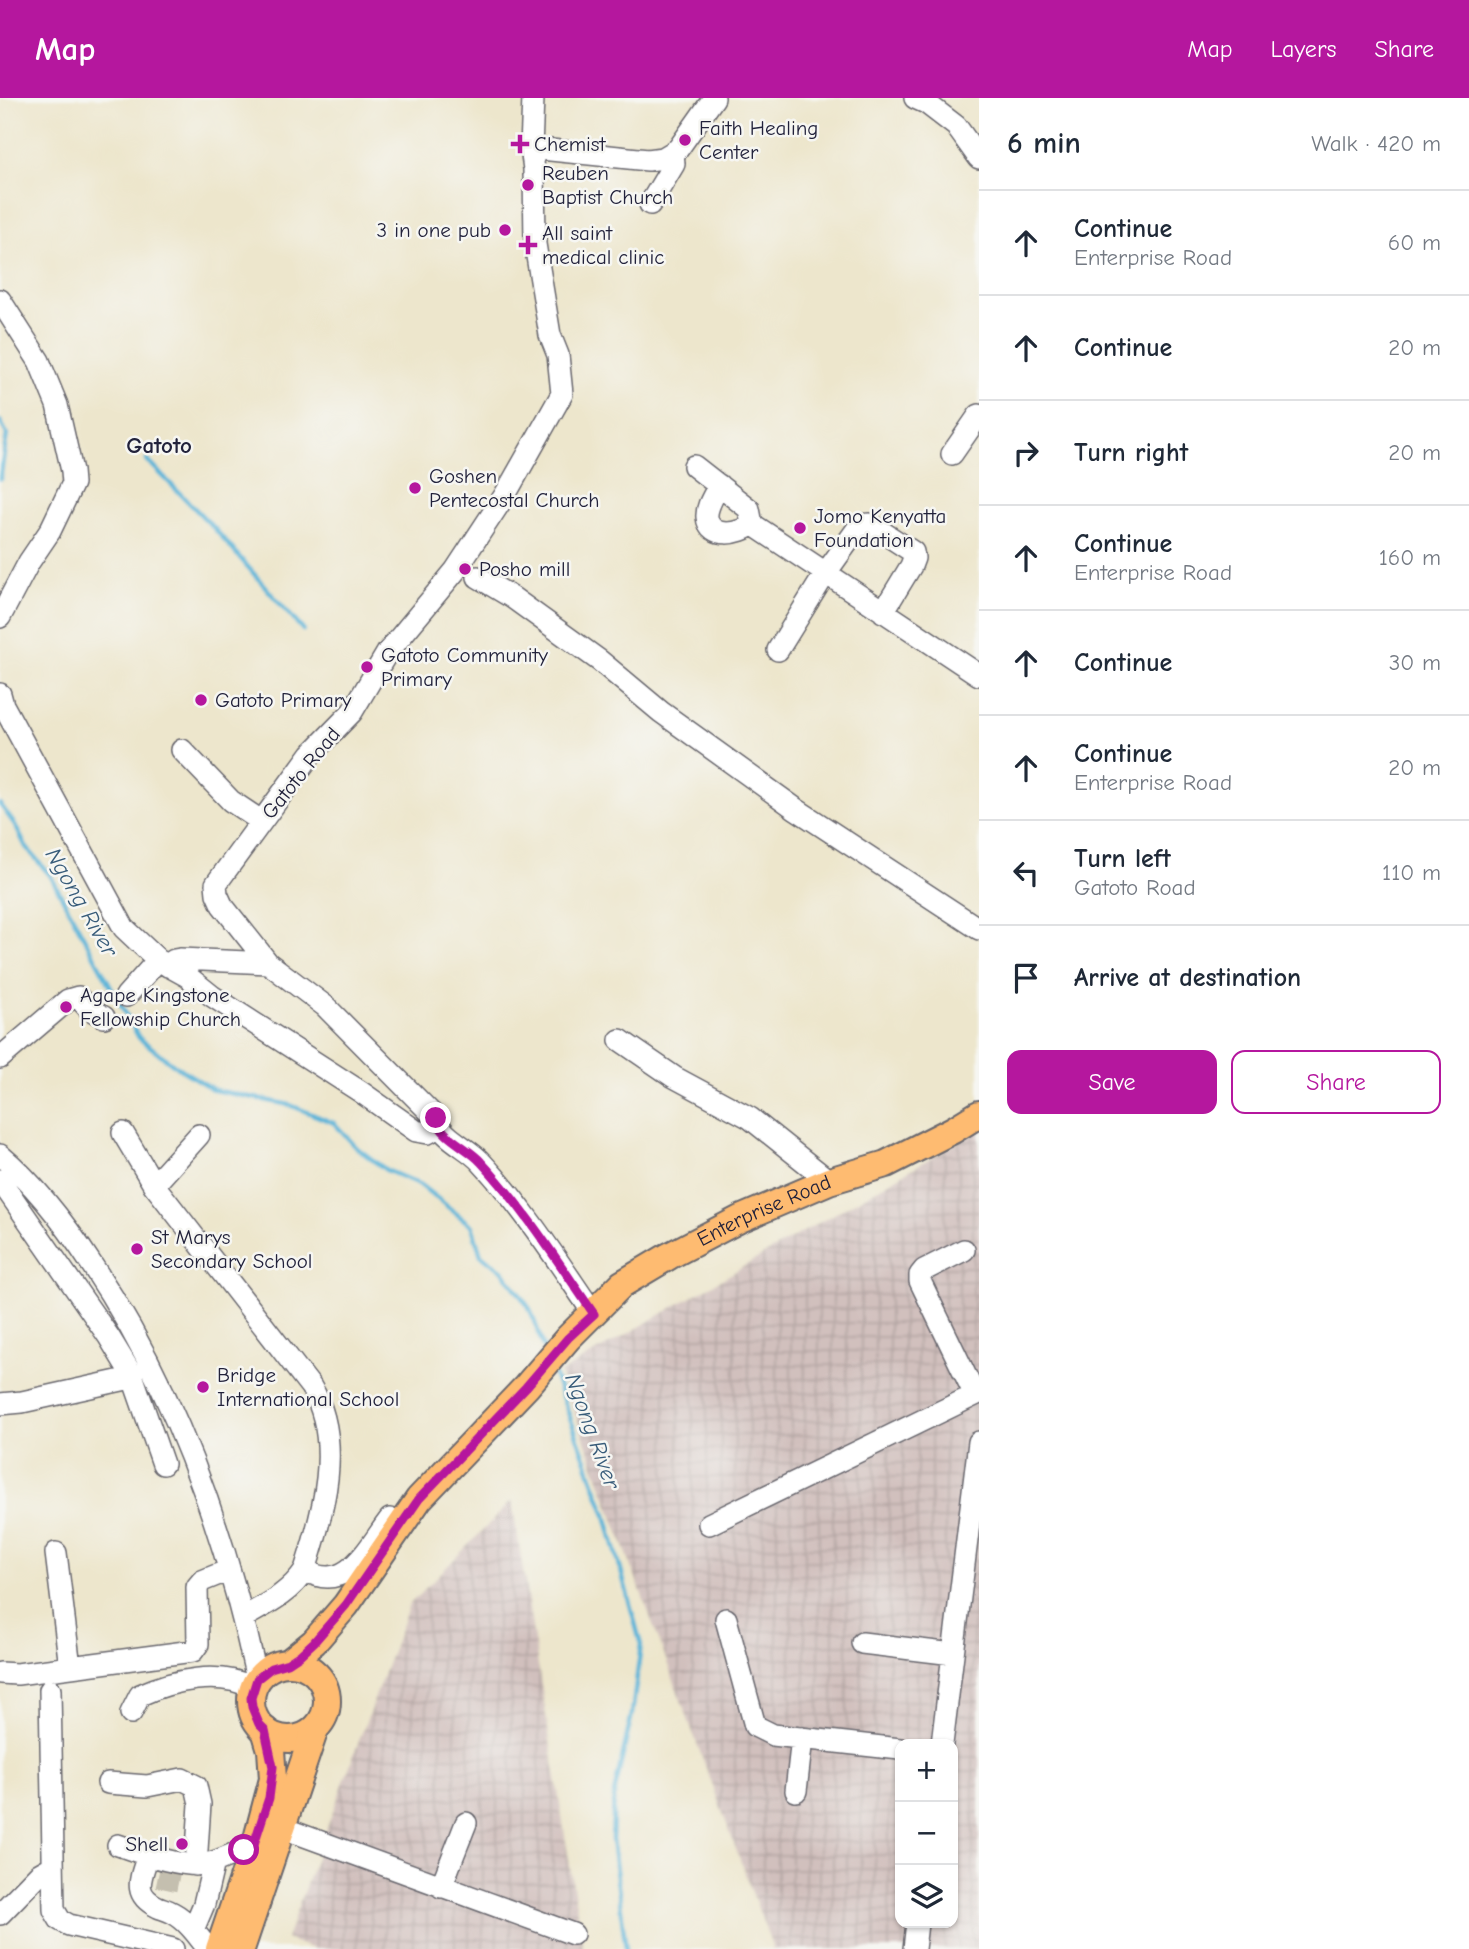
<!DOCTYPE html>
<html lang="en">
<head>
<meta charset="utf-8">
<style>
  :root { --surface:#fff; --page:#f6f6f7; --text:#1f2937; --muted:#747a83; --line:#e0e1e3; --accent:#b5179e }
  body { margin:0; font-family:"Comic Neue",sans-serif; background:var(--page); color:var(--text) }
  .controls { position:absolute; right:21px; bottom:21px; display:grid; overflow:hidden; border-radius:14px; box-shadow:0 2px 5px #0004 }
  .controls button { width:63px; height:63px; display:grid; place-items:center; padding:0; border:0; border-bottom:2px solid var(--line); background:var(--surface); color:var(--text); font:35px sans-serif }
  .stop { position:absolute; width:21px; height:21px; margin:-16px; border:5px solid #b5179e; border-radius:50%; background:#fff }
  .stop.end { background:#b5179e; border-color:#fff; box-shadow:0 2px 7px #0008 }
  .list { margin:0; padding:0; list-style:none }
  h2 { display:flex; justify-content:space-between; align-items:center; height:91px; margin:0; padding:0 28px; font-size:30px }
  h2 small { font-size:23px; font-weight:400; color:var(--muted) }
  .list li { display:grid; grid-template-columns:46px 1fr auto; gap:21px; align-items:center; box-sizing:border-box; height:105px; padding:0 28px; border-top:2px solid var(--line) }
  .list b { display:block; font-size:26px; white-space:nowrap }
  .list p { margin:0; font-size:23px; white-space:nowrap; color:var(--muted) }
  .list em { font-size:23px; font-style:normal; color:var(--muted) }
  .actions { display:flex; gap:14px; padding:21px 28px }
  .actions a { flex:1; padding:16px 0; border:2px solid var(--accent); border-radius:14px; text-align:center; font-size:24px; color:var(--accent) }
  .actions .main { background:var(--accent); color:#fff }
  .icon { flex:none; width:38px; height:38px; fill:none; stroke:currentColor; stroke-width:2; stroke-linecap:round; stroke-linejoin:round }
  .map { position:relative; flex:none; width:979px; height:1851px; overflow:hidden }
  header { display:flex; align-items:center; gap:42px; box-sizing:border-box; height:98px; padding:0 35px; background:var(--accent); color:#fff }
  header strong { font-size:33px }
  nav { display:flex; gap:38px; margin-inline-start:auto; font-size:24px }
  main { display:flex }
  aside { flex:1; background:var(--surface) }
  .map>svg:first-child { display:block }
  .industrial { fill:url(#industrial-grid); fill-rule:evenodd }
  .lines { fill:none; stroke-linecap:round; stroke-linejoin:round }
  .stream { stroke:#5ab4d8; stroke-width:4.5 }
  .minor-tunnel { stroke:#c4bfaf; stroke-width:21; stroke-dasharray:21 10; stroke-linecap:butt }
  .minor-casing { stroke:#69676e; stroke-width:24 }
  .major-casing { stroke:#69676e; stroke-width:30 }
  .minor { stroke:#fff; stroke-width:21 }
  .major { stroke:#febb71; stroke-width:26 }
  .route { stroke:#b5179e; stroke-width:9 }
  .poi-dot { fill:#b5179e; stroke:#f6f6f2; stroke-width:2.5 }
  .labels { text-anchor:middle; stroke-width:5; stroke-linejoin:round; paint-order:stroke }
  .poi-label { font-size:21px; fill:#22223b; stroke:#f6f6f2; text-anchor:start }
  .street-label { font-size:21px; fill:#22223b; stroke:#f6f6f2 }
  .neighbourhood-label { font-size:23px; font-weight:bold; fill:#22223b; stroke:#f6f6f2 }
  .water-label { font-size:23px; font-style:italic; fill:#385c7a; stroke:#f6f6f2 }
</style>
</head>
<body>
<header>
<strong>Map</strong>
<nav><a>Map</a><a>Layers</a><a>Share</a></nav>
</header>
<main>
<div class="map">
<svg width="979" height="1851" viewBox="0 0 979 1851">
  <defs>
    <pattern id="industrial-grid" width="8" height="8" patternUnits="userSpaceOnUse" patternTransform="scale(1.75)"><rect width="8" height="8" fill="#d1c0bd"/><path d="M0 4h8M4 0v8" fill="none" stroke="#b3a5a3"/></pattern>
  </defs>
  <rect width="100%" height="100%" fill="#f6f6f2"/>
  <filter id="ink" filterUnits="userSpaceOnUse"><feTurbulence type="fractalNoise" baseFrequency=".0143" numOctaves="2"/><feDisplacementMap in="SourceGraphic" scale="14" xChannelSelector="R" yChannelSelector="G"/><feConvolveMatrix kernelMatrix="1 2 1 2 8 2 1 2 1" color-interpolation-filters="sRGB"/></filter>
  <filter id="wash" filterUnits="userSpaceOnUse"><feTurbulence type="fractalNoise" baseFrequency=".00686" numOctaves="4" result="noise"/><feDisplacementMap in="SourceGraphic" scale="28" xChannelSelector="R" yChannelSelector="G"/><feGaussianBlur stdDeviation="1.57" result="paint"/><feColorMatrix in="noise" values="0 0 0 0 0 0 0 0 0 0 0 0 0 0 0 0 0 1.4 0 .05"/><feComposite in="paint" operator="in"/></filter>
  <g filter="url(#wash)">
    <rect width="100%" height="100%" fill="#ede6cc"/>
    <path class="industrial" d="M979 1032V1851H773L560 1275ZM900 1646H953V1825H900Z
      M512 1403 583 1851H314L286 1841 409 1507Z"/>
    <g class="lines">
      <path class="stream" d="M0 323 7 336 0 381
        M147 362 213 429 303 532
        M0 706 15 727 26 749 50 777 139 940 177 969 214 992 290 1007 334 1025 357 1050 386 1072 419 1086 472 1128 481 1157 503 1173 530 1211 545 1253
        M552 1271 606 1417 641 1547 632 1616 614 1696 612 1741 626 1851"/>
    </g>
  </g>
  <g filter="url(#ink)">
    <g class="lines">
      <path class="minor-tunnel" d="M166 1791 170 1772"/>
      <defs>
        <path id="minor" d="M533 0 531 50 534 71 535 146 550 237 558 257 562 296 505 397 455 473 387 555 352 614 311 656 216 786 217 796 222 807 268 865 325 908 436 1020C441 1040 468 1049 481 1064 524 1110 558 1164 594 1216
          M915 0 926 5 956 28 979 60
          M531 50 648 62 663 60 678 51 714 0
          M650 106 674 66 673 54
          M0 202 39 263 57 307 72 373 73 385 50 433 29 464 0 519
          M952 356 979 317
          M694 368 749 411 752 426 979 577
          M719 387C715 396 706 408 707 419 709 442 741 436 752 426
          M478 479 513 500 600 563 661 614 796 711 979 831
          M778 552 825 476 860 427 870 426 913 454 914 460 911 468 883 514
          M0 596 3 607 124 830 158 862 187 878 212 898 361 994 416 1033 428 1035 438 1029
          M182 652 231 703 261 723
          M168 868 174 862 180 861 268 865
          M126 898 158 862
          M620 942 674 979 750 1020 829 1083
          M0 960 68 902 78 899 89 911 104 919
          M123 1035 154 1087 311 1289C344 1343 323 1416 305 1472 290 1495 267 1506 244 1519
          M0 1057C37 1088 66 1127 92 1167 175 1291 226 1437 257 1581
          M0 1082 109 1239 132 1277 163 1366
          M154 1087 199 1037
          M964 1152 924 1172 920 1177V1183L975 1297
          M0 1306 22 1304 122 1282 132 1277
          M709 1426 979 1295
          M56 1455 70 1569
          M305 1472C347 1497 368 1449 390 1421
          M726 1521 755 1628 773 1637 900 1651
          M862 1545 953 1556
          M0 1575 17 1576 193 1553 198 1546 197 1489 202 1483 229 1472
          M50 1592 54 1812 60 1822 69 1827 173 1851
          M131 1615 140 1597C173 1582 220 1572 253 1590
          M942 1646 979 1344
          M108 1685 147 1688 182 1681 196 1688 200 1706 196 1767
          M796 1693 802 1640
          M280 1729 573 1836
          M118 1747C140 1755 183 1770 205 1766 221 1764 235 1752 252 1752
          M148 1757C141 1780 131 1796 158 1809 163 1811 168 1812 173 1815 188 1823 198 1838 208 1851
          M441 1789 466 1725
          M0 1816 39 1776 53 1768
          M193 1832 204 1806 214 1764
          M914 1851 917 1825"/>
        <g id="major">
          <path id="s1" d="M288 1565 314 1544 346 1507 419 1401 526 1289 568 1240 622 1186 669 1158 740 1121 829 1083 886 1066 953 1032 979 1016"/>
          <circle cx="289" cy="1603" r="38"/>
          <path d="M219 1851 258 1737 273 1681 271 1652 265 1632"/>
          <path d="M241 1851 315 1631"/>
        </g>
      </defs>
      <use href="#minor" class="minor-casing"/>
      <use href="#major" class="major-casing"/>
      <use href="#minor" class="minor"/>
      <use href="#major" class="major"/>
    </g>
  </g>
  <g class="lines" filter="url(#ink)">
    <path class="route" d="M244 1752H252L269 1700 273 1669 265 1632 259 1626 252 1609 251 1600 257 1581 271 1570 288 1565 300 1557 314 1544 346 1507 419 1401 526 1289 568 1240 594 1216C558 1164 524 1110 481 1064 468 1049 441 1040 436 1020"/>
  </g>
  <g class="poi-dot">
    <circle cx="685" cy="42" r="7"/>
    <path d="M516.5 35.5h7v7h7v7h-7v7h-7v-7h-7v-7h7z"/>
    <circle cx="528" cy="87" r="7"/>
    <circle cx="505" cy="132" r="7"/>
    <path d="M524.5 136.5h7v7h7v7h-7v7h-7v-7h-7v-7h7z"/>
    <circle cx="415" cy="390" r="7"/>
    <circle cx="800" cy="430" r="7"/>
    <circle cx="465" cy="471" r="7"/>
    <circle cx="367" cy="569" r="7"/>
    <circle cx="201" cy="602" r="7"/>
    <circle cx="66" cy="909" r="7"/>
    <circle cx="137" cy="1151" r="7"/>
    <circle cx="203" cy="1289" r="7"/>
    <circle cx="182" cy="1746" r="7"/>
  </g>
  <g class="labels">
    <g class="poi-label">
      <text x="699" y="37">Faith Healing<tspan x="699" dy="24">Center</tspan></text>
      <text x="534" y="53">Chemist</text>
      <text x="542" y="82">Reuben<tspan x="542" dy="24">Baptist Church</tspan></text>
      <text x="491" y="139" text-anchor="end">3 in one pub</text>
      <text x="542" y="142">All saint<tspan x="542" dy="24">medical clinic</tspan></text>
      <text x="429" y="385">Goshen<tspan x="429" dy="24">Pentecostal Church</tspan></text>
      <text x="814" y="425">Jomo Kenyatta<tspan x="814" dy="24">Foundation</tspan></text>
      <text x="479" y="478">Posho mill</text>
      <text x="381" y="564">Gatoto Community<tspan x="381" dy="24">Primary</tspan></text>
      <text x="215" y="609">Gatoto Primary</text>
      <text x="80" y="904">Agape Kingstone<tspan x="80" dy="24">Fellowship Church</tspan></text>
      <text x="151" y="1146">St Marys<tspan x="151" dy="24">Secondary School</tspan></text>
      <text x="217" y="1284">Bridge<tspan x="217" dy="24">International School</tspan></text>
      <text x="168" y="1753" text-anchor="end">Shell</text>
    </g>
    <g class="street-label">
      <text transform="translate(301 675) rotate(-51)" y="7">Gatoto Road</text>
      <text dy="7" stroke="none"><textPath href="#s1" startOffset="667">Enterprise Road</textPath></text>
    </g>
    <g class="neighbourhood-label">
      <text x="159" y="355">Gatoto</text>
    </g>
    <g class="water-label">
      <text transform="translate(82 804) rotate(60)" y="8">Ngong River</text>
      <text transform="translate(593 1333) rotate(70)" y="8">Ngong River</text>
    </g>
  </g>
</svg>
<div class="controls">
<button>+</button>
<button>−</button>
<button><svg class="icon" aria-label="layers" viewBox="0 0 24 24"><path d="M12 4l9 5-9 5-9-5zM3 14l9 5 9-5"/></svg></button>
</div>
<div class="stop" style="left:244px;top:1752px"></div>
<div class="stop end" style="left:436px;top:1020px"></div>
</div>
<aside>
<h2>6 min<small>Walk · 420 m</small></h2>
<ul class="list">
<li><svg class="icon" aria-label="ahead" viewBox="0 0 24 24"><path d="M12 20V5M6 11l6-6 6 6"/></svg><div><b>Continue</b><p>Enterprise Road</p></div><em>60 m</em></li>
<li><svg class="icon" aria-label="ahead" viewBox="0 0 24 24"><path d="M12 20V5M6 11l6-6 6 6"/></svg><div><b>Continue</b></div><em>20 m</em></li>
<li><svg class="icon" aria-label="right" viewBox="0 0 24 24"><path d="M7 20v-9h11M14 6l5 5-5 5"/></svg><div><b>Turn right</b></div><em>20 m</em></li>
<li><svg class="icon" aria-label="ahead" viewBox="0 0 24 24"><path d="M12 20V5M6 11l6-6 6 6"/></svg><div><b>Continue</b><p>Enterprise Road</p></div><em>160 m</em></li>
<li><svg class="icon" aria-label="ahead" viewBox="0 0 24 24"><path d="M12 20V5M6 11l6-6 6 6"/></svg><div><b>Continue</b></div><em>30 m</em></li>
<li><svg class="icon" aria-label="ahead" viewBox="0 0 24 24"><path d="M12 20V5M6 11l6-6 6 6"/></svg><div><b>Continue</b><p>Enterprise Road</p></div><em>20 m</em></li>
<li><svg class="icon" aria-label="left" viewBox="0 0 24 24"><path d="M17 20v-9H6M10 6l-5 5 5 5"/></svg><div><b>Turn left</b><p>Gatoto Road</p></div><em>110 m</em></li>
<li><svg class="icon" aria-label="arrive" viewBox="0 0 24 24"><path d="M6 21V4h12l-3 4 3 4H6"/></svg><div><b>Arrive at destination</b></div></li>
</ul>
<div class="actions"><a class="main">Save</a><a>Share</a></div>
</aside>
</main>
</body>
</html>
